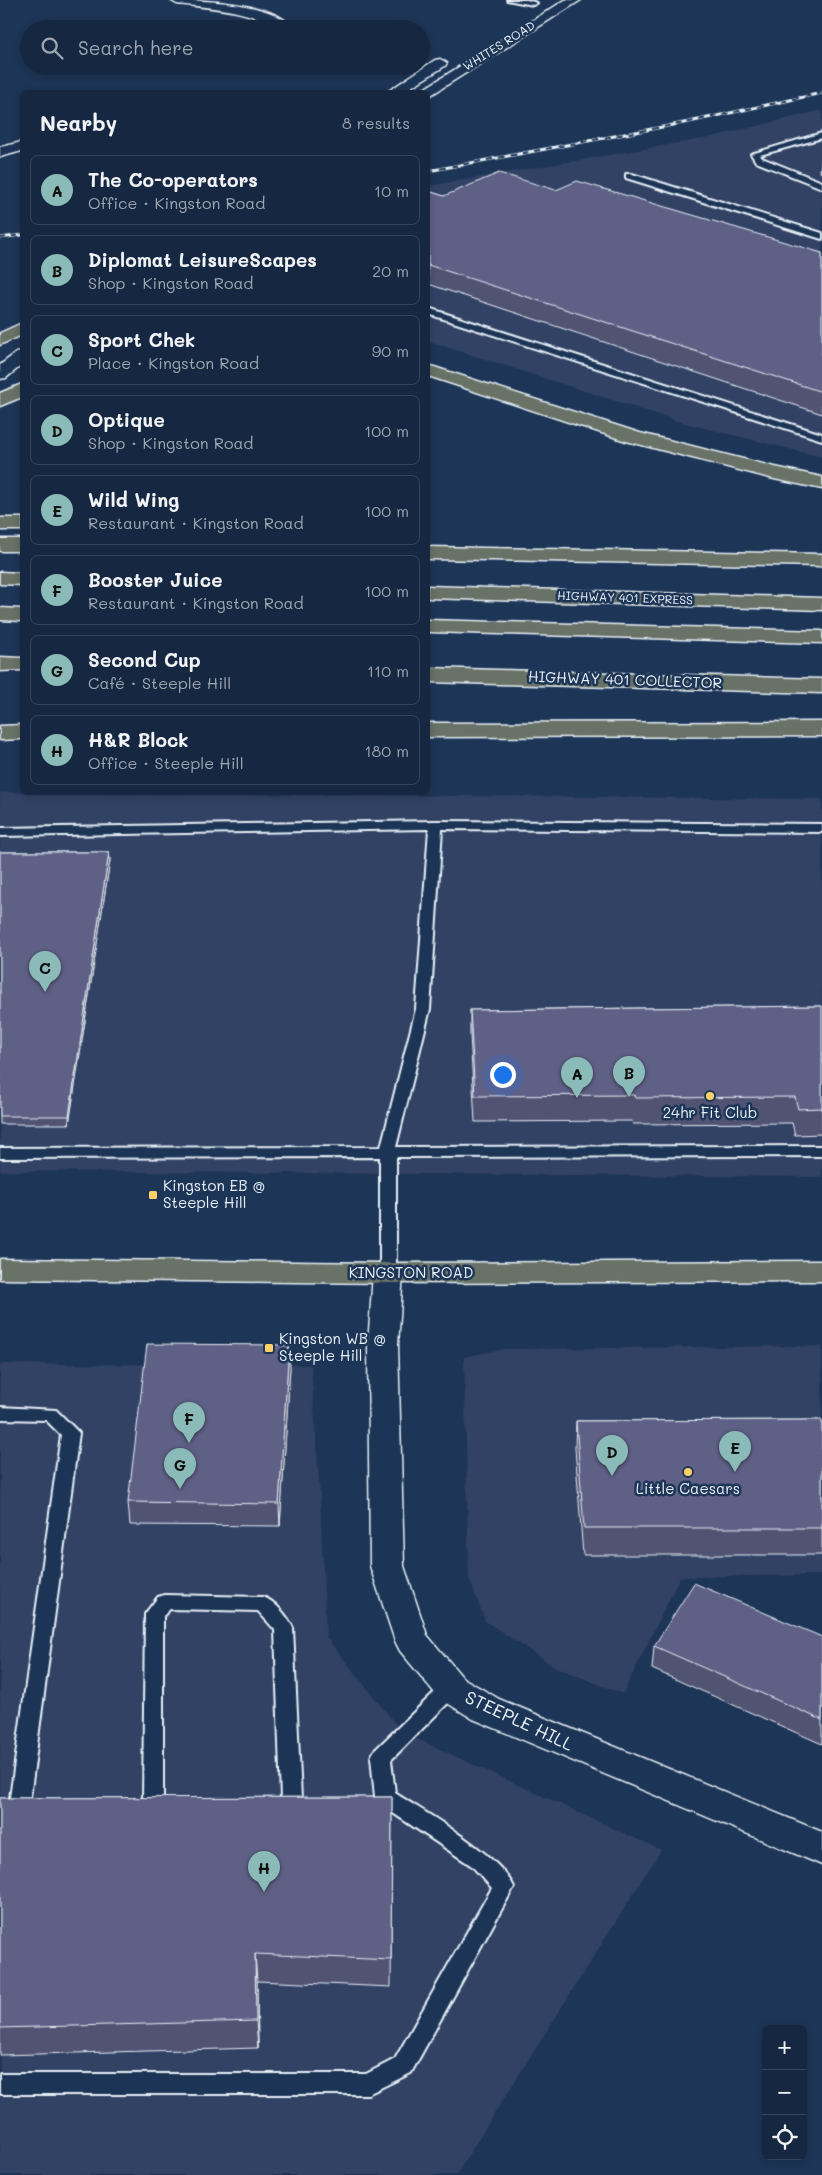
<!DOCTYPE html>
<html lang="en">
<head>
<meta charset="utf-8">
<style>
  :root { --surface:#162841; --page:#23344c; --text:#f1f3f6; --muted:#9ea6b1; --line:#35445a; --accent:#8bbbb9 }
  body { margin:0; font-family:Mali,sans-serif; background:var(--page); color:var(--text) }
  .controls { position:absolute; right:15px; bottom:15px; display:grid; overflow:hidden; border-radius:8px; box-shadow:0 2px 8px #0003 }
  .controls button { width:45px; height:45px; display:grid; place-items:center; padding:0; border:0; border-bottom:1px solid var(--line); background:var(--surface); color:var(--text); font:25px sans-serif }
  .you { position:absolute; left:502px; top:1074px; width:18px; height:18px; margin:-12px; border:4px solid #fff; border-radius:50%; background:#1a73e8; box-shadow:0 0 0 8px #1a73e833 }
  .badge { display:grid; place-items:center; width:32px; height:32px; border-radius:50%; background:var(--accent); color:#111; font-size:16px; font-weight:700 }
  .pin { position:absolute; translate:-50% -41px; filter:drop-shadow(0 1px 2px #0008) }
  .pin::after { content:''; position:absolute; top:26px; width:18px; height:15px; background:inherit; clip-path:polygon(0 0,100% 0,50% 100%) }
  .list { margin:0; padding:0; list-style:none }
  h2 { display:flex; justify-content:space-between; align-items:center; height:65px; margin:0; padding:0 20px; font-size:21px }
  h2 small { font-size:16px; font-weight:400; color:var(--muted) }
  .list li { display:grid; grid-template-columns:32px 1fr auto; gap:15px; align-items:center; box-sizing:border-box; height:70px; margin:0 10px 10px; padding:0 10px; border:1px solid var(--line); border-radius:8px }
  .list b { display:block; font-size:19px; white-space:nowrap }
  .list p { margin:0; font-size:16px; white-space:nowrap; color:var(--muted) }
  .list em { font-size:16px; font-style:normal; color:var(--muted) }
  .icon { flex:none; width:28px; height:28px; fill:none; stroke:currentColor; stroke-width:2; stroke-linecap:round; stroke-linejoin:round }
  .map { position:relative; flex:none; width:822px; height:2175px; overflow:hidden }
  .search { position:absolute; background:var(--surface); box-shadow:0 2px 8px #0003; left:20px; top:20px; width:410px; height:55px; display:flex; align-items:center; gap:12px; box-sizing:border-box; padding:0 18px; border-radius:28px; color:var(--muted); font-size:19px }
  .panel { position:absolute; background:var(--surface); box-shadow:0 2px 8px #0003; left:20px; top:90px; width:410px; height:705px; border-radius:8px }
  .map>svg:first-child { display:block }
  .built { fill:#304265 }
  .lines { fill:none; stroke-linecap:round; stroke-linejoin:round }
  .lane-casing { stroke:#e8f1f8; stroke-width:4 }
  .street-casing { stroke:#e8f1f8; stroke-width:3 }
  .secondary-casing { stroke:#e8f1f8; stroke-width:3 }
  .primary-casing { stroke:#e8f1f8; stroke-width:3 }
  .highway-casing { stroke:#e8f1f8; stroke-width:3 }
  .lane { fill:#1d3557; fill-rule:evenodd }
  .street { fill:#1d3557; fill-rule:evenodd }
  .secondary { fill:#1d3557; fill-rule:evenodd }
  .primary { fill:#697266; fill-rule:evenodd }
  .highway { fill:#697266; fill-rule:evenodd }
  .rail-casing { stroke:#e8f1f8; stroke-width:3 }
  .rail { stroke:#1d3557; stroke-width:2; stroke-dasharray:6; stroke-linecap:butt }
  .wall { fill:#515373; stroke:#e8f1f8 }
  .shaded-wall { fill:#42445e; stroke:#e8f1f8 }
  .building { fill:#5e6186; stroke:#e8f1f8 }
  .poi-dot { fill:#ffd166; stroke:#1d3557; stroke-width:2 }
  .labels { text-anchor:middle; stroke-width:5; stroke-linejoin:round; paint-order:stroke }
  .far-street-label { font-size:12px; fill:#e8f1f8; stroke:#1d3557 }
  .street-label { font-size:15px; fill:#e8f1f8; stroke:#1d3557 }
  .poi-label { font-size:15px; fill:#e8f1f8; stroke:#1d3557 }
  .near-street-label { font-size:18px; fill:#e8f1f8; stroke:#1d3557 }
</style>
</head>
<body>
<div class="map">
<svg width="822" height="2175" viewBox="0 0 822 2175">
  <rect width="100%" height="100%" fill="#1d3557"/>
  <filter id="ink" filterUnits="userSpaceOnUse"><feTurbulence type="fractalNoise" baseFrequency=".02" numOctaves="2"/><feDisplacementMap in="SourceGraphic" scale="10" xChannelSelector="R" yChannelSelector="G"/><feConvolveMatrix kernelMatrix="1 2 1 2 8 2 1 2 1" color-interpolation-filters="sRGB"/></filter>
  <g filter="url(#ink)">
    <path class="built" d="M822 110V457L684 423 428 341V186L708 138Z
      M0 792 822 799V1177L0 1171Z
      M822 1346V1575L680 1577 623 1694 555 1667 485 1621 469 1578 464 1357 504 1349Z
      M0 1364 311 1365 320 1494 326 1637 402 1732 661 1850 469 2154 457 2175H0Z"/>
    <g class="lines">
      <defs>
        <path id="lane" d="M507 0H527L537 3 533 5Z
          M822 133V138L760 155 762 158 822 182V188L756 162 751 154Z
          M626 174H632L822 233V239L626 178Z
          M428 308 822 434V440L428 314Z
          M436 821 822 824V832L442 829 430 1009 396 1147 822 1146V1156L396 1157V1273L394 1277 388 1278 382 1277 380 1273V1157L0 1158V1148L381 1147 416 1009 429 829 0 836V828Z
          M0 1407 56 1410 79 1433 29 1805 26 1811 19 1813 12 1811 9 1805 61 1435 46 1420 0 1419Z
          M165 1595 263 1597C275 1601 288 1617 293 1628L301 1799 298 1805 291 1807 284 1805 281 1799 275 1630 258 1611 170 1609 163 1616V1803L160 1809 153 1811 146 1809 143 1803 145 1614 158 1597Z
          M451 1680 458 1683 461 1688 458 1693 391 1760 395 1793C427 1814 498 1853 514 1887L411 2073 368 2094H0V2074H366L395 2059 492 1888 472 1866 378 1803 375 1797 371 1757 374 1751 444 1683Z"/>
        <path id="street" d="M170 0C200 0 273 2 292 27L291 29H271L274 26C246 9 209 8 177 4Z
          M388 1263 399 1266 403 1273 398 1345 404 1566 427 1635 463 1678 499 1699 822 1832V1865L473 1719 439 1698 400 1651 395 1641 370 1566 368 1345 373 1273 377 1266Z"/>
        <path id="secondary" d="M565 0H581L431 95 428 96V92H419Z
          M440 59 447 63 445 66 403 92H387L435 60Z
          M22 142V151L0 157V147Z
          M22 352V365L6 378 0 379V365L16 353Z"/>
        <path id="primary" d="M0 1259 388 1263 822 1261V1281L388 1283 0 1279Z"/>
        <path id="highway" d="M22 323V335L0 345V333Z
          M428 365 640 433 775 467 822 477V489L774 479 626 441 428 376Z
          M22 384V397L0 406V393Z
          M0 518H22V530H0Z
          M0 539H22V551H0Z
          M428 547 822 554V566L428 559Z
          M0 572 22 573V585L0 584Z
          M428 586 822 598V610L428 598Z
          M0 608 22 609V621L0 620Z
          M428 620 822 631V643L428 632Z
          M0 657 22 658V670L0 671Z
          M428 668 822 679V693L428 682Z
          M822 722V736L428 737V723Z
          M22 725V739L0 740V726Z"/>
      </defs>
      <use href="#lane" class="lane-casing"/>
      <use href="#street" class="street-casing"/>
      <use href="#secondary" class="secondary-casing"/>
      <use href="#primary" class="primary-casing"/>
      <use href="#highway" class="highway-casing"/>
      <use href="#lane" class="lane"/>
      <use href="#street" class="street"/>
      <use href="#secondary" class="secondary"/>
      <use href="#primary" class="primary"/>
      <use href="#highway" class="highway"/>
      <defs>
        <path id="rail" d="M428 171 689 122 822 93
          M0 238 22 235"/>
      </defs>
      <use href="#rail" class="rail-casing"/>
      <use href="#rail" class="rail"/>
    </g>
    <path class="wall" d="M822 153V173L820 172Z
      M556 190 822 253V414L428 284V191L444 196Z
      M0 852H109L110 860 69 1124H0Z
      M822 1006V1134L795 1135 792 1123 633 1124 632 1121 475 1122 470 1035V1010Z
      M290 1367 280 1526 130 1525 128 1502Z
      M822 1420V1555H583L575 1448 576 1421Z
      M822 1637V1744L652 1669 654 1646Z
      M392 1797 391 1987 257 1981 258 2048 0 2055V1798Z"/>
    <path class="shaded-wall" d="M109 852 110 860 69 1124V1116Z
      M289 1345 290 1367 280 1526 279 1504Z
      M255 1954 257 1981 258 2048 256 2021Z"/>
    <path class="building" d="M499 173 556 190 577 181 822 253V392L428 265V191L444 196Z
      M0 852H109L69 1116H0Z
      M822 1006V1108L798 1109 795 1097 635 1098 634 1095 475 1096 470 1010Z
      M147 1344 289 1345 279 1504 128 1502Z
      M822 1420V1528H584L576 1421Z
      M694 1583 822 1637V1720L654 1646Z
      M392 1797 391 1960 255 1954 256 2021 0 2028V1798Z"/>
  </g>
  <g class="poi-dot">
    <circle cx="710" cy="1096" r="5"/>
    <rect x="148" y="1190" width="10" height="10" rx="2.5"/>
    <rect x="264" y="1343" width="10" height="10" rx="2.5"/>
    <circle cx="688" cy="1472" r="5"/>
  </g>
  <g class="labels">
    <g class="far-street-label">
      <text transform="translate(499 46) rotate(-32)" y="4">WHITES ROAD</text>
      <text transform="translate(625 598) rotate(2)" y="4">HIGHWAY 401 EXPRESS</text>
    </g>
    <g class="street-label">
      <text transform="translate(625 680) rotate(2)" y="5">HIGHWAY 401 COLLECTOR</text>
      <text x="411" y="1278">KINGSTON ROAD</text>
    </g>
    <g class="poi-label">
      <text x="710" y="1118">24hr Fit Club</text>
      <text x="163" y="1191" text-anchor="start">Kingston EB @<tspan x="163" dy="17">Steeple Hill</tspan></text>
      <text x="279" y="1344" text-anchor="start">Kingston WB @<tspan x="279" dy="17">Steeple Hill</tspan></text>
      <text x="688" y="1494">Little Caesars</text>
    </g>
    <g class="near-street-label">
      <text transform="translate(519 1721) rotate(25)" y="6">STEEPLE HILL</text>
    </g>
  </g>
</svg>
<div class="controls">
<button>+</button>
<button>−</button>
<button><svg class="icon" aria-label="locate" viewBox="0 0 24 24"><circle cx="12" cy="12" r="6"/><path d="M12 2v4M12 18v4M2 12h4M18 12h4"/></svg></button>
</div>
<div class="you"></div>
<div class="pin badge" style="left:577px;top:1098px">A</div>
<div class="pin badge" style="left:629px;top:1097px">B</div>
<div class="pin badge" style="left:45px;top:992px">C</div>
<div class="pin badge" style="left:612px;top:1476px">D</div>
<div class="pin badge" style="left:735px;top:1472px">E</div>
<div class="pin badge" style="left:189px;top:1443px">F</div>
<div class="pin badge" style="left:180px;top:1489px">G</div>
<div class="pin badge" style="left:264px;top:1892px">H</div>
<div class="search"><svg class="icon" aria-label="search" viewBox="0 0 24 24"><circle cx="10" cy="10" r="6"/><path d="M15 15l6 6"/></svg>Search here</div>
<section class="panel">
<h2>Nearby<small>8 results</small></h2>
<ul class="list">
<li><span class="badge">A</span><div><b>The Co-operators</b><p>Office · Kingston Road</p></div><em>10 m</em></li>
<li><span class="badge">B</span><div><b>Diplomat LeisureScapes</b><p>Shop · Kingston Road</p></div><em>20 m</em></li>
<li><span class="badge">C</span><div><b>Sport Chek</b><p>Place · Kingston Road</p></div><em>90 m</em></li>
<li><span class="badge">D</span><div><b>Optique</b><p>Shop · Kingston Road</p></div><em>100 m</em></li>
<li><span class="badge">E</span><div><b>Wild Wing</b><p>Restaurant · Kingston Road</p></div><em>100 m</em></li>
<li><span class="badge">F</span><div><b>Booster Juice</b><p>Restaurant · Kingston Road</p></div><em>100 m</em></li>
<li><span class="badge">G</span><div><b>Second Cup</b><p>Café · Steeple Hill</p></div><em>110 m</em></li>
<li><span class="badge">H</span><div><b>H&amp;R Block</b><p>Office · Steeple Hill</p></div><em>180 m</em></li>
</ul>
</section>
</div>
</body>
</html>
